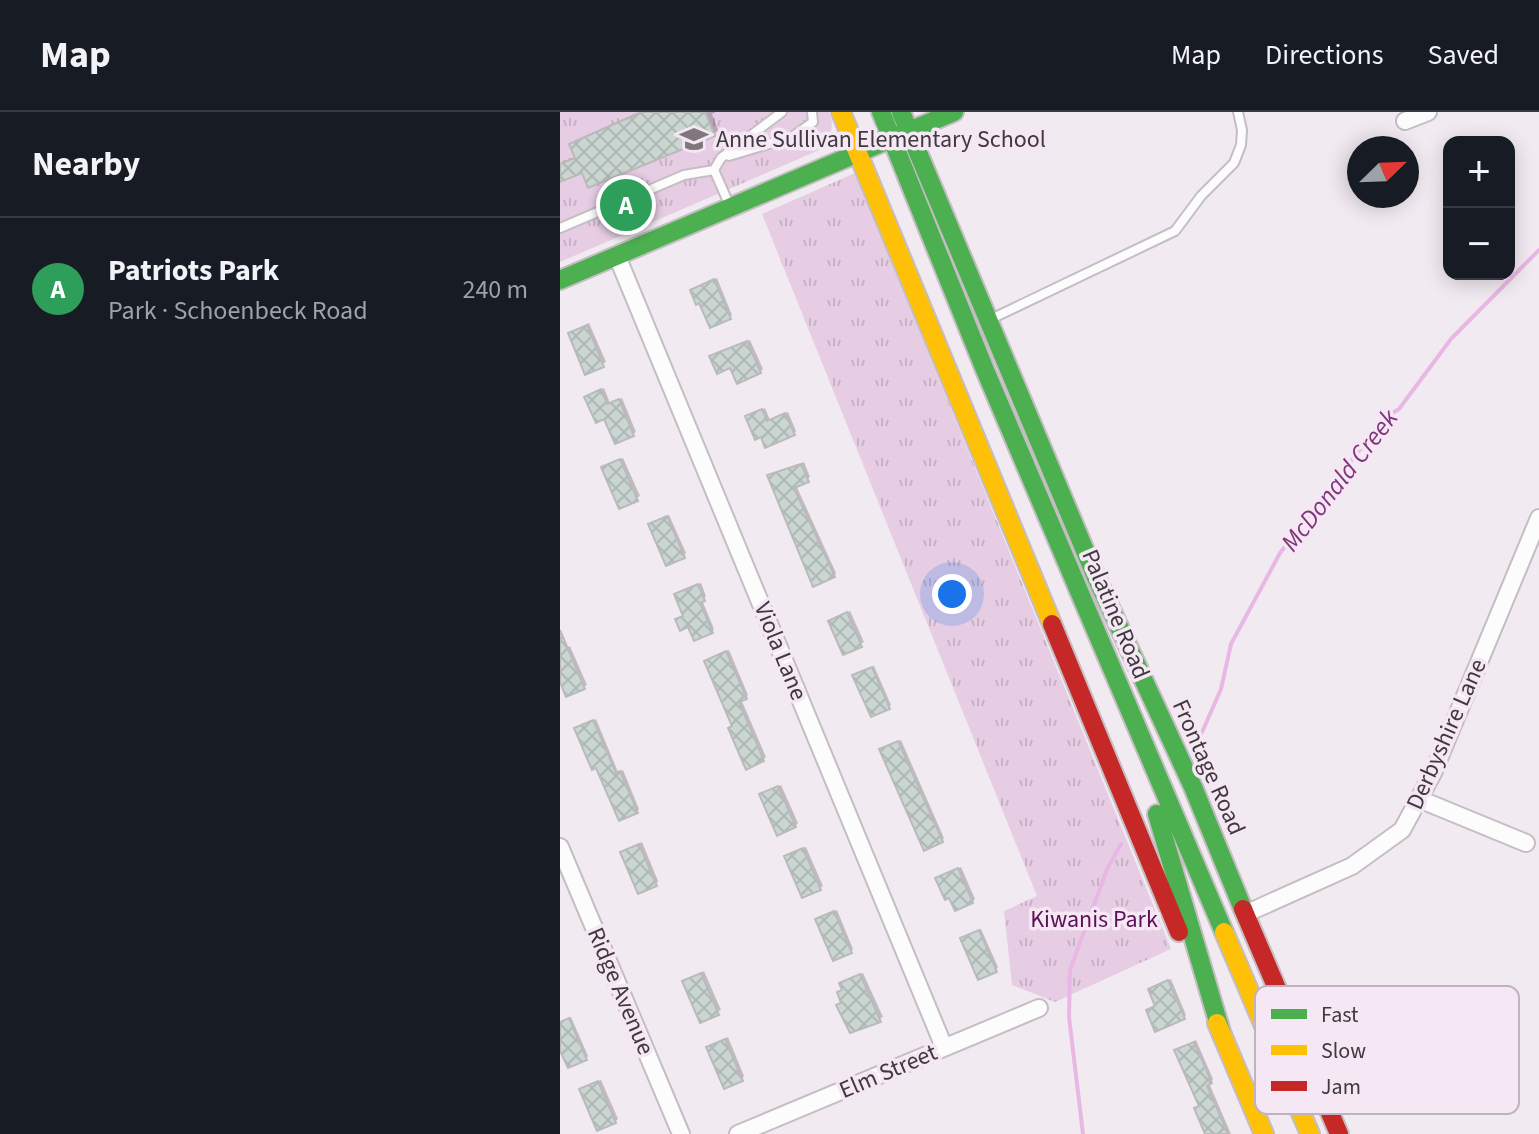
<!DOCTYPE html>
<html lang="en">
<head>
<meta charset="utf-8">
<style>
  :root { --surface:#171b24; --page:#242831; --text:#f1f3f6; --muted:#9ea1a6; --line:#363941; --accent:#7e787d }
  body { margin:0; font-family:"Source Sans 3",sans-serif; background:var(--page); color:var(--text) }
  .controls { position:absolute; right:24px; top:24px; display:grid; overflow:hidden; border-radius:16px; box-shadow:0 4px 20px #0003 }
  .controls button { width:72px; height:72px; display:grid; place-items:center; padding:0; border:0; border-bottom:2px solid var(--line); background:var(--surface); color:var(--text); font:40px sans-serif }
  .compass { position:absolute; left:787px; top:24px; width:72px; height:72px; border-radius:50%; background:var(--surface); box-shadow:0 4px 20px #0003; rotate:67deg }
  .you { position:absolute; left:392px; top:482px; width:28px; height:28px; margin:-20px; border:6px solid #fff; border-radius:50%; background:#1a73e8; box-shadow:0 0 0 12px #1a73e833 }
  .badge { display:grid; place-items:center; width:52px; height:52px; border-radius:50%; background:var(--accent); color:#fff; font-size:26px; font-weight:700 }
  .pin { position:absolute; translate:-50% -50%; border:4px solid #fff; box-shadow:0 2px 8px #0006 }
  .list { margin:0; padding:0; list-style:none }
  h2 { display:flex; justify-content:space-between; align-items:center; height:104px; margin:0; padding:0 32px; font-size:34px }
  h2 small { font-size:26px; font-weight:400; color:var(--muted) }
  .list li { display:grid; grid-template-columns:52px 1fr auto; gap:24px; align-items:center; box-sizing:border-box; height:144px; padding:0 32px; border-top:2px solid var(--line) }
  .list b { display:block; font-size:30px; white-space:nowrap }
  .list p { margin:0; font-size:26px; white-space:nowrap; color:var(--muted) }
  .list em { font-size:26px; font-style:normal; color:var(--muted) }
  .map { position:relative; flex:none; width:979px; height:1022px; overflow:hidden }
  header { display:flex; align-items:center; gap:48px; box-sizing:border-box; height:112px; padding:0 40px; background:var(--surface); border-bottom:2px solid var(--line) }
  header strong { font-size:38px }
  nav { display:flex; gap:44px; margin-inline-start:auto; font-size:28px }
  main { display:flex }
  aside { flex:1; background:var(--surface) }
  .map>svg:first-child { display:block }
  .park { fill:url(#park-tufts) }
  .shadow { fill:#0003 }
  .lines { fill:none; stroke-linecap:round; stroke-linejoin:round }
  .stream { stroke:#e7b8e4; stroke-width:4 }
  .building { fill:url(#building-cross-hatch); stroke:#bababb; stroke-width:2 }
  .lane-casing { stroke:#c4bec3; stroke-width:12 }
  .street-casing { stroke:#c4bec3; stroke-width:20 }
  .fast-casing { stroke:#c4bec3; stroke-width:22 }
  .slow-casing { stroke:#c4bec3; stroke-width:22 }
  .jam-casing { stroke:#c4bec3; stroke-width:22 }
  .lane { stroke:#fdfcfd; stroke-width:8 }
  .street { stroke:#fdfcfd; stroke-width:16 }
  .fast { stroke:#4caf50; stroke-width:18 }
  .slow { stroke:#ffc107; stroke-width:18 }
  .jam { stroke:#c62828; stroke-width:18 }
  .labels { text-anchor:middle; stroke-width:7; stroke-linejoin:round; paint-order:stroke }
  .poi-label { font-size:24px; fill:#3f3a3f; stroke:#f5e7f4; text-anchor:start }
  .street-label { font-size:24px; fill:#3f3a3f; stroke:#f5e7f4 }
  .park-label { font-size:24px; fill:#5b115a; stroke:#f5e7f4 }
  .water-label { font-size:26px; font-style:italic; fill:#7e357c; stroke:#f5e7f4 }
  .key { fill:#f5e7f4; stroke:#beb3be; stroke-width:2 }
  .key-label { font-size:22px; fill:#3f3a3f }
</style>
</head>
<body>
<header>
<strong>Map</strong>
<nav><a>Map</a><a>Directions</a><a>Saved</a></nav>
</header>
<main>
<aside>
<h2>Nearby<small></small></h2>
<ul class="list">
<li><span class="badge" style="background:#2e9e5b">A</span><div><b>Patriots Park</b><p>Park · Schoenbeck Road</p></div><em>240 m</em></li>
</ul>
</aside>
<div class="map">
<svg width="979" height="1022" viewBox="0 0 979 1022">
  <defs>
    <pattern id="park-tufts" width="24" height="20" patternUnits="userSpaceOnUse" patternTransform="scale(2)"><rect width="24" height="20" fill="#e6cde4"/><path d="M3 7l-1-3M5 7V3M7 7l1-3M15 17l-1-3M17 17v-4M19 17l1-3" fill="none" stroke="#c6b1c5"/></pattern>
    <pattern id="building-cross-hatch" width="8" height="8" patternUnits="userSpaceOnUse" patternTransform="scale(2)"><rect width="8" height="8" fill="#cad6d1"/><path d="M0 0l8 8M0 8l8-8" fill="none" stroke="#afb8b4"/></pattern>
  </defs>
  <rect width="100%" height="100%" fill="#f2eaf1"/>
  <path class="park" d="M0 0H269C275 15 271 23 264 36L0 150Z
    M295 61 611 837 495 890 452 873 444 799 477 784 202 102Z"/>
  <path class="shadow" d="M79 0H156L152 2 158 18 154 22 23 59 0 68V51L17 44 12 32 16 28Z
    M157 166 172 203 170 205 140 189 132 178Z
    M29 211 46 250 26 260 10 221Z
    M190 228 203 257 200 260 151 244Z
    M44 276 50 291 62 286 76 320 73 322 45 304 27 285Z
    M205 296 210 308 228 300 236 319 234 322 202 323 187 305Z
    M63 346 80 384 60 394 44 355Z
    M244 350 250 365 236 373 276 461 274 464 210 363Z
    M109 403 126 441 123 444 90 413Z
    M141 471 146 484 142 488 154 517 152 519 117 508 125 503 116 482Z
    M290 499 304 530 284 540 271 509Z
    M10 534 27 573 7 583 0 565V538Z
    M169 538 188 583 181 587 206 645 203 648 173 613 146 549Z
    M314 554 331 593 328 595 297 561Z
    M36 607 58 660 63 658 79 697 77 699 37 653 16 616Z
    M341 628 384 726 381 729 321 637Z
    M221 673 238 711 235 714 202 682Z
    M82 730 98 769 96 772 62 740Z
    M246 735 263 774 260 776 229 742Z
    M401 755 415 787 412 790 390 783 377 766Z
    M277 798 293 837 291 839 260 805Z
    M421 817 438 855 436 858 402 826Z
    M144 859 161 898 141 908 125 869Z
    M303 861 323 905 291 918 278 893 283 890 279 880 284 877V869Z
    M611 867 626 903 624 906 588 898 597 893 590 877Z
    M11 905 28 944 26 947 0 934V910Z
    M168 925 184 964 182 967 148 935Z
    M636 928 653 967 649 971 671 1022H647L641 994 617 938Z
    M41 968 58 1007 55 1010 24 975Z"/>
  <g class="lines">
    <path class="stream" d="M636 634 661 577 671 532 720 441 825 305 839 297 891 227 979 138
      M523 1022 509 905 510 858 547 757 561 732"/>
  </g>
  <path class="building" d="M82 0H145L155 24 28 76 22 61 0 70V52L15 46 9 32Z
    M154 167 171 207 150 216 139 191 136 193 130 178Z
    M27 213 44 255 25 263 8 221Z
    M187 229 201 261 177 272 170 256 157 262 149 244Z
    M41 277 47 292 59 287 74 324 55 332 44 307 36 311 24 285Z
    M202 297 207 309 225 301 235 323 205 336 201 325 195 328 185 304Z
    M60 347 78 389 59 397 41 355Z
    M241 352 249 370 234 376 275 465 253 475 207 363Z
    M107 404 125 446 106 454 88 412Z
    M138 472 145 489 140 491 153 521 134 529 128 515 120 519 115 507 123 504 114 482Z
    M287 500 302 535 283 543 268 509Z
    M0 518 25 577 6 585 0 570Z
    M166 539 187 587 179 590 204 649 186 658 168 616 172 614 144 549Z
    M312 555 330 597 311 605 292 563Z
    M33 608 56 661 60 659 78 701 59 709 36 656 32 658 14 616Z
    M338 629 383 730 364 739 319 637Z
    M218 674 236 715 217 724 199 682Z
    M79 732 97 774 78 782 60 740Z
    M243 736 261 778 242 786 224 744Z
    M398 756 413 791 395 799 389 786 385 788 375 766Z
    M274 799 292 841 273 849 255 807Z
    M419 818 437 860 418 868 400 826Z
    M141 861 159 903 140 911 122 869Z
    M300 862 321 910 290 921 276 893 281 891 277 880 282 878 279 871Z
    M608 868 625 907 595 920 586 898 595 894 588 877Z
    M9 906 27 948 8 956 0 939V910Z
    M165 927 183 969 164 977 146 935Z
    M634 930 652 971 647 974 668 1022H645L634 996 639 994 614 938Z
    M38 969 56 1011 37 1019 19 977Z"/>
  <g class="lines">
    <defs>
      <path id="lane" d="M169 44 232 25 253 10 252 0
        M169 92 154 58 161 46 222 0
        M0 116 124 63 154 58
        M431 207 615 119 641 84 674 51 681 33 682 18 678 0"/>
      <path id="street" d="M845 9 868 0
        M57 144 384 935
        M859 687 966 731
        M0 735 121 1022
        M685 802 792 754 842 718 873 661 979 406
        M178 1022 479 896"/>
      <path id="fast" d="M321 0 425 258 664 820
        M341 0 536 465 633 675 683 797
        M0 168 394 0
        M597 702 662 923"/>
      <path id="slow" d="M281 0 492 512
        M664 820 750 1022
        M657 911 704 1022"/>
      <path id="jam" d="M492 512 619 820
        M683 797 779 1022"/>
    </defs>
    <use href="#lane" class="lane-casing"/>
    <use href="#street" class="street-casing"/>
    <use href="#fast" class="fast-casing"/>
    <use href="#slow" class="slow-casing"/>
    <use href="#jam" class="jam-casing"/>
    <use href="#lane" class="lane"/>
    <use href="#street" class="street"/>
    <use href="#fast" class="fast"/>
    <use href="#slow" class="slow"/>
    <use href="#jam" class="jam"/>
  </g>
  <defs>
    <symbol id="school-bare" viewBox="-9 -9 18 18"><path d="M0-5L7-2L0 1L-7-2ZM-4 1L0 2.5L4 1V4Q0 6-4 4Z" fill="#7e787d" stroke="#f5e7f4" stroke-width="2.5" paint-order="stroke"/></symbol>
  </defs>
  <g fill-rule="evenodd">
    <use href="#school-bare" x="114" y="7" width="40" height="40"/>
  </g>
  <g class="labels">
    <g class="poi-label">
      <text x="156" y="35">Anne Sullivan Elementary School</text>
    </g>
    <g class="street-label">
      <text transform="translate(556 502) rotate(67)" y="8">Palatine Road</text>
      <text transform="translate(221 539) rotate(68)" y="8">Viola Lane</text>
      <text transform="translate(886 622) rotate(-66)" y="8">Derbyshire Lane</text>
      <text transform="translate(649 655) rotate(66)" y="8">Frontage Road</text>
      <text transform="translate(61 879) rotate(67)" y="8">Ridge Avenue</text>
      <text transform="translate(328 959) rotate(-23)" y="8">Elm Street</text>
    </g>
    <g class="park-label">
      <text x="534" y="815">Kiwanis Park</text>
    </g>
    <g class="water-label">
      <text transform="translate(779 368) rotate(-52)" y="9">McDonald Creek</text>
    </g>
  </g>
  <rect x="695" y="874" width="264" height="128" rx="12" class="key"/>
  <rect x="711" y="897" width="36" height="10" fill="#4caf50"/>
  <rect x="711" y="933" width="36" height="10" fill="#ffc107"/>
  <rect x="711" y="969" width="36" height="10" fill="#c62828"/>
  <g class="key-label">
    <text x="761" y="910">Fast</text>
    <text x="761" y="946">Slow</text>
    <text x="761" y="982">Jam</text>
  </g>
</svg>
<div class="controls">
<button>+</button>
<button>−</button>
</div>
<svg class="compass" viewBox="-18 -18 36 36"><path d="M0-13l5 13h-10z" fill="#e53935"/><path d="M0 13l5-13h-10z" fill="#9ea1a6"/></svg>
<div class="you"></div>
<div class="pin badge" style="left:66px;top:93px;background:#2e9e5b">A</div>
</div>
</main>
</body>
</html>
